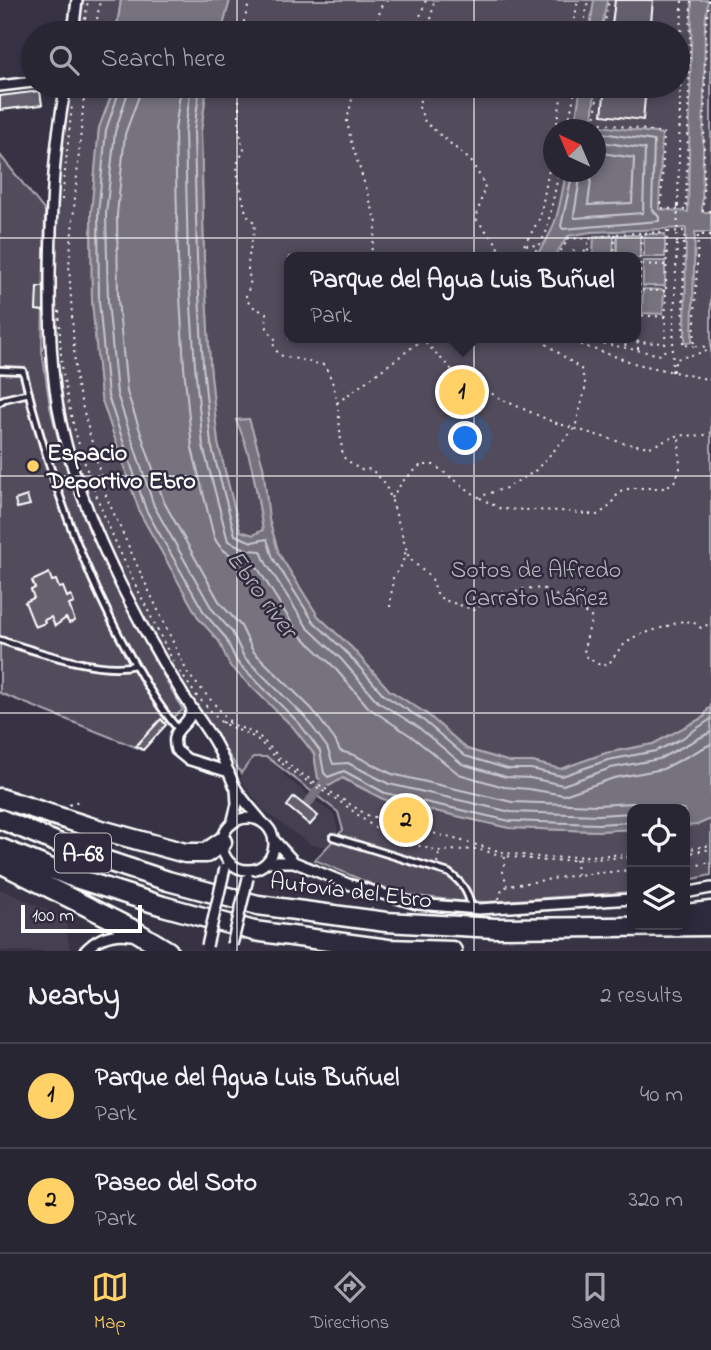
<!DOCTYPE html>
<html lang="en">
<head>
<meta charset="utf-8">
<style>
  :root { --surface:#292634; --page:#312e3c; --text:#f1f3f6; --muted:#a5a5ac; --line:#45434f; --accent:#ffd166 }
  body { margin:0; font-family:"Indie Flower",sans-serif; background:var(--page); color:var(--text) }
  .controls { position:absolute; right:21px; bottom:21px; display:grid; overflow:hidden; border-radius:14px; box-shadow:0 4px 10px #0003 }
  .controls button { width:63px; height:63px; display:grid; place-items:center; padding:0; border:0; border-bottom:2px solid var(--line); background:var(--surface); color:var(--text); font:35px sans-serif }
  .compass { position:absolute; left:543px; top:119px; width:63px; height:63px; border-radius:50%; background:var(--surface); box-shadow:0 4px 10px #0003; rotate:316deg }
  .scale { position:absolute; left:21px; bottom:18px; width:121px; box-sizing:border-box; padding-left:7px; border:4px solid #fff; border-top:0; font-size:19px; line-height:24px; white-space:nowrap; color:#fff; -webkit-text-stroke:5px #2f2a3d; paint-order:stroke }
  .you { position:absolute; left:466px; top:439px; width:24px; height:24px; margin:-18px; border:5px solid #fff; border-radius:50%; background:#1a73e8; box-shadow:0 0 0 10px #1a73e833 }
  .badge { display:grid; place-items:center; width:46px; height:46px; border-radius:50%; background:var(--accent); color:#111; font-size:23px; font-weight:700 }
  .pin { position:absolute; translate:-50% -50%; border:4px solid #fff; box-shadow:0 2px 7px #0006 }
  .popup { position:absolute; left:284px; top:252px; width:357px; height:91px; box-sizing:border-box; display:grid; place-content:center; border-radius:14px; background:var(--surface); filter:drop-shadow(0 2px 5px #0005); font-size:23px; white-space:nowrap; color:var(--muted) }
  .popup b { font-size:26px; color:var(--text) }
  .popup::after { content:''; position:absolute; left:50%; top:100%; margin-left:-14px; border:14px solid transparent; border-top-color:var(--surface) }
  .list { margin:0; padding:0; list-style:none }
  h2 { display:flex; justify-content:space-between; align-items:center; height:91px; margin:0; padding:0 28px; font-size:30px }
  h2 small { font-size:23px; font-weight:400; color:var(--muted) }
  .list li { display:grid; grid-template-columns:46px 1fr auto; gap:21px; align-items:center; box-sizing:border-box; height:105px; padding:0 28px; border-top:2px solid var(--line) }
  .list b { display:block; font-size:26px; white-space:nowrap }
  .list p { margin:0; font-size:23px; white-space:nowrap; color:var(--muted) }
  .list em { font-size:23px; font-style:normal; color:var(--muted) }
  .icon { flex:none; width:38px; height:38px; fill:none; stroke:currentColor; stroke-width:2; stroke-linecap:round; stroke-linejoin:round }
  .map { position:relative; flex:none; width:711px; height:951px; overflow:hidden }
  .search { position:absolute; background:var(--surface); box-shadow:0 4px 10px #0003; left:21px; right:21px; top:21px; height:77px; display:flex; align-items:center; gap:18px; box-sizing:border-box; padding:0 24px; border-radius:38px; color:var(--muted); font-size:26px }
  .sheet { height:301px; background:var(--surface) }
  nav { display:flex; justify-content:space-around; align-items:center; box-sizing:border-box; height:98px; border-top:2px solid var(--line); background:var(--surface); font-size:19px; color:var(--muted) }
  nav a { display:grid; justify-items:center; gap:4px }
  nav .on { color:var(--accent) }
  .map>svg:first-child { display:block }
  .built { fill:#444051 }
  .green { fill:#514c5c; stroke:#a8a6ae; stroke-width:2; fill-rule:evenodd }
  .water { fill:#76737f; stroke:#adabb2; stroke-width:2 }
  .lines { fill:none; stroke-linecap:round; stroke-linejoin:round }
  .shore { stroke:#c8c7cc; stroke-width:2 }
  .canal { stroke:#76737f; stroke-width:9 }
  .building { fill:#635f6d; stroke:#fff; stroke-width:2 }
  .service-casing { stroke:#fff; stroke-width:10 }
  .minor-casing { stroke:#fff; stroke-width:14 }
  .motorway-casing { stroke:#fff; stroke-width:23 }
  .path { stroke:#fff; stroke-width:2; stroke-dasharray:2 5; stroke-linecap:butt }
  .service { stroke:#2f2a3d; stroke-width:4.5 }
  .minor { stroke:#2f2a3d; stroke-width:9 }
  .motorway { stroke:#2f2a3d; stroke-width:18 }
  .minor-bridge-casing { stroke:#fff; stroke-width:14; stroke-linecap:butt }
  .path-bridge { stroke:#fff; stroke-width:2; stroke-dasharray:2 5; stroke-linecap:butt }
  .minor-bridge { stroke:#2f2a3d; stroke-width:9 }
  .grid { fill:none; stroke:#fff; stroke-width:2; stroke-opacity:0.55 }
  .poi-dot { fill:#ffd166; stroke:#2f2a3d; stroke-width:2.5 }
  .labels { text-anchor:middle; stroke-width:5; stroke-linejoin:round; paint-order:stroke }
  .shield { fill:#2f2a3d; stroke:#c1bfc5; stroke-width:2 }
  .shield-label { font-size:23px; font-weight:bold; fill:#fff }
  .poi-label { font-size:24px; font-weight:bold; fill:#fff; stroke:#2f2a3d; text-anchor:start }
  .park-label { font-size:24px; fill:#b9b7be; stroke:#2f2a3d }
  .street-label { font-size:24px; fill:#fff; stroke:#2f2a3d }
  .water-label { font-size:26px; font-style:italic; fill:#b4b2b9; stroke:#2f2a3d }
</style>
</head>
<body>
<div class="map">
<svg width="711" height="951" viewBox="0 0 711 951">
  <rect width="100%" height="100%" fill="#373345"/>
  <filter id="ink" filterUnits="userSpaceOnUse"><feTurbulence type="fractalNoise" baseFrequency=".0143" numOctaves="2"/><feDisplacementMap in="SourceGraphic" scale="14" xChannelSelector="R" yChannelSelector="G"/><feConvolveMatrix kernelMatrix="1 2 1 2 8 2 1 2 1" color-interpolation-filters="sRGB"/></filter>
  <g filter="url(#ink)">
    <path class="built" d="M253 757H267L289 780 334 815 338 831 326 846 311 845 263 810 241 780V773Z
      M0 889 65 918 70 951H0Z"/>
    <path class="green" d="M71 0H121L116 33H67Z
      M230 0H711V707L708 709 704 717 653 744 606 753 561 769 532 762H510L467 749 427 714 389 690 352 648 318 616 279 554 269 520 263 466 249 419 237 420C253 454 256 493 263 530L253 535 240 531 218 443 210 365 204 259 201 131 207 86H678V33H221ZM554 130H596V172H554ZM289 257H635V338H289Z
      M61 86H115L99 128 91 216 92 301 101 397 140 513 199 619 219 641 231 666 293 727 314 754 318 778H342L383 799 509 828 598 831 632 829V892L487 902 459 901 392 893 315 860 343 830 338 812 267 757H253L241 773 202 716 192 708 116 571 76 475 51 362 50 155Z
      M0 155 45 211 42 351 50 407 59 442 89 531 146 645 183 710 165 723 143 750 0 693Z
      M711 819V875L685 881V823Z"/>
    <path class="water" d="M121 0H230L221 33H116Z
      M594 0H607L601 33H589Z
      M692 0H708L705 25 702 212H711V232H695L692 342 685 343 686 228 591 232 568 236 554 257H534C557 232 560 204 566 172H596V130L574 129 581 86H595L592 125 662 134 659 209 688 212Z
      M115 86H207L201 131 204 259 210 365 218 443 240 531 253 535 263 530C257 493 252 454 236 420L249 419 263 466 269 520 279 554 318 616 352 648 389 690 427 714 467 749 510 762H532L561 769 606 753 653 744 704 717 708 709 711 707V819L697 825 685 826V809H632V829L598 831 509 828 383 799 343 778 329 786 318 778 314 754 293 727 230 666 219 641 199 619 140 513 101 397 92 301 91 214 99 128Z
      M644 234H665V257H644Z
      M617 235H640V258L617 257Z
      M594 236H614L613 257H593Z
      M643 261H665V286H643Z
      M643 289 664 290 663 314 642 313Z"/>
    <g class="lines">
      <path class="shore" d="M121 86 106 130 98 214 99 301 108 396 146 510 205 614 225 637 237 662 299 723 320 751 324 773 328 777 344 771 385 793 510 821 598 824 632 822
        M130 86 115 132 106 214 108 301 117 394 154 506 212 609 232 632 244 657 305 717 327 747 333 764 348 763 389 784 511 812 598 815 632 813
        M140 86 139 96 125 134 117 215 118 300 127 392 164 502 220 603 241 626 253 651 312 709 335 740 340 751 354 755 392 774 512 802 597 805 633 803 648 809
        M181 86 175 131 178 260 184 367 192 448 214 537C222 555 237 558 254 562L298 633 333 666 369 708 411 736 459 774 504 787 529 789 564 795 614 778 663 769 711 744
        M191 86 185 131 188 260 195 366 203 446 228 541 248 550 261 551 266 563 307 627 341 659 378 702 418 727 462 764 506 777 530 778 563 785 611 768 659 759 711 732
        M200 86 194 131 197 259 203 365 211 444 235 535 252 542 267 539 273 558 313 621 347 653 384 695 423 720 465 756 508 769H531L562 776 608 760 656 751 681 739 711 719
        M573 172 561 226 563 229 659 221V217L652 209 654 141 596 132
        M581 172 574 215 575 218 643 213 645 149 596 141
        M592 172 588 205 632 203 634 158 596 152"/>
      <path class="canal" d="M306 806 324 782"/>
    </g>
    <path class="building" d="M615 0H653L650 33H611Z
      M605 86H646L643 120 602 115Z
      M40 91 42 105 0 110V96Z
      M37 287H44V311L36 310Z
      M27 496 30 505 17 508 15 500Z
      M49 573 52 581 56 580 59 588 63 587 67 597 71 595 74 603 69 605 75 621 69 623 66 618 55 626 51 617 44 620 45 623 35 627 25 602 34 598 31 590 35 588 32 581Z
      M161 719 166 725 143 750 136 746Z
      M294 797 318 816 310 825 287 806Z"/>
    <g class="lines">
      <defs>
        <path id="service" d="M0 370 23 371C47 469 80 564 128 652 143 679 158 706 178 729
          M0 402 4 399 29 393
          M0 640C36 651 99 674 135 665
          M333 837 449 873C463 883 468 892 472 909"/>
        <path id="minor" d="M73 33 77 0
          M0 86 33 82
          M66 86C53 149 51 211 50 275 50 327 50 372 61 423 83 525 149 648 208 732 220 748 226 767 234 785 241 799 253 810 263 823
          M192 708C190 728 169 726 176 750L187 759 229 772
          M222 844a26 26 0 1 1 52 0a26 26 0 1 1-52 0Z
          M232 824 237 804 236 789
          M274 840 294 862
          M268 862H294L348 884 417 904 479 909 632 899
          M685 893 711 888
          M85 951C97 938 113 932 131 935"/>
        <path id="motorway" d="M0 798 87 826 185 853H206L222 842
          M0 819 80 852 168 881 258 905 386 922 495 928 711 926
          M0 848 69 876 163 906 254 931 388 949 452 951
          M0 863 132 929 168 951
          M685 914 711 911"/>
      </defs>
      <use href="#service" class="service-casing"/>
      <use href="#minor" class="minor-casing"/>
      <use href="#motorway" class="motorway-casing"/>
      <path class="path" d="M250 0 244 21 251 33
        M709 0 706 24 703 211H711
        M377 26 391 33
        M83 33 88 0
        M95 33 100 0
        M371 33 376 26 383 0
        M410 33 415 30 426 0
        M429 33 434 0
        M572 33 578 0
        M586 33 585 18 588 0
        M603 33 609 0
        M85 86 69 265 76 382 106 496 141 574 188 674 231 723
        M239 86V130L244 150 237 164 238 177 245 209 248 216 255 223C254 238 248 252 248 268 248 274 251 279 250 285 249 291 244 294 247 300 251 307 259 310 266 313L267 328 275 339 273 344 279 355 324 365C341 391 338 426 343 457L360 470 371 469 384 482 391 498 409 558 432 579 438 596 444 600 475 610 493 595 503 592 513 593 526 588 546 589 555 594 565 605 584 612 592 618 584 648 585 656 598 664 608 665 621 647 636 636 683 621 693 622 701 628 711 623
        M355 86 347 121 351 141 377 223 370 257
        M422 86 419 107 425 122 471 161 485 185 476 219 498 245 497 257
        M598 86 595 122 664 133 661 208 686 210 691 0
        M556 130 563 86
        M567 130 576 86
        M62 200 72 105
        M678 206 682 0
        M668 232 684 231 683 345 694 346
        M711 235H698L694 346 711 347
        M526 245 531 244 537 247
        M517 257 540 218 554 142
        M532 257 546 233 559 172
        M557 257 569 238 587 239
        M569 257 577 246
        M580 257 586 249
        M614 257 615 234
        M635 264 666 265
        M635 290 666 291
        M59 311C60 329 60 347 62 365 75 470 127 568 173 661
        M635 315 666 317
        M421 338 455 373 503 400 553 422 623 443 650 447 679 435 701 436 711 433
        M561 338 637 364 711 380
        M576 338 661 355 665 350 667 232 615 234 588 239V257
        M597 338 609 343
        M625 346 627 342 665 343
        M638 349 641 233
        M673 371 676 359 711 350
        M672 372 677 243
        M337 403 422 340
        M391 498 404 480 421 465H434L478 497 506 488 534 472 575 428 586 386 581 369 538 338
        M480 498 501 509 561 511 597 515 608 508 620 491 632 488H664L674 482 680 470 679 436
        M390 607 393 578 402 565 406 550
        M180 672 196 695 222 723 256 738 287 768 345 805 388 838 439 851 476 849 505 856 547 861 632 857
        M222 723 225 721 258 735 278 756 294 769 367 815 506 853 547 858 632 854
        M69 805 81 800
        M685 850 711 845
        M685 854 711 849
        M505 857 503 872 507 885
        M576 859 577 874
        M437 863 439 852
        M685 868 711 862
        M499 899 501 892 507 886 577 875 632 870"/>
      <use href="#service" class="service"/>
      <use href="#minor" class="minor"/>
      <use href="#motorway" class="motorway"/>
      <defs>
        <path id="minor-bridge" d="M232 945 248 878
          M207 946 225 868"/>
      </defs>
      <use href="#minor-bridge" class="minor-bridge-casing"/>
      <path class="path-bridge" d="M677 243 678 206"/>
      <use href="#minor-bridge" class="minor-bridge"/>
    </g>
  </g>
  <path class="grid" d="M237 0V33M474 0V33M237 86V951M474 86V951M0 238H711M0 476H711M0 713H711"/>
  <circle class="poi-dot" cx="33" cy="466" r="7"/>
  <g class="labels">
    <rect class="shield" x="55" y="833.5" width="56" height="39" rx="5"/>
    <g class="shield-label">
      <text x="83" y="861">A-68</text>
    </g>
    <g class="poi-label">
      <text x="47" y="460">Espacio<tspan x="47" dy="28">Deportivo Ebro</tspan></text>
    </g>
    <g class="park-label">
      <text x="536" y="577">Sotos de Alfredo<tspan x="536" dy="28">Carrato Ibáñez</tspan></text>
    </g>
    <g class="street-label">
      <text transform="translate(351 890) rotate(7)" y="8">Autovía del Ebro</text>
    </g>
    <g class="water-label">
      <text transform="translate(263 593) rotate(54)" y="9">Ebro river</text>
    </g>
  </g>
</svg>
<div class="controls">
<button><svg class="icon" aria-label="locate" viewBox="0 0 24 24"><circle cx="12" cy="12" r="6"/><path d="M12 2v4M12 18v4M2 12h4M18 12h4"/></svg></button>
<button><svg class="icon" aria-label="layers" viewBox="0 0 24 24"><path d="M12 4l9 5-9 5-9-5zM3 14l9 5 9-5"/></svg></button>
</div>
<svg class="compass" viewBox="-18 -18 36 36"><path d="M0-13l5 13h-10z" fill="#e53935"/><path d="M0 13l5-13h-10z" fill="#a5a5ac"/></svg>
<div class="scale">100 m</div>
<div class="you"></div>
<div class="pin badge" style="left:462px;top:392px">1</div>
<div class="popup"><b>Parque del Agua Luis Buñuel</b>Park</div>
<div class="pin badge" style="left:406px;top:820px">2</div>
<div class="search"><svg class="icon" aria-label="search" viewBox="0 0 24 24"><circle cx="10" cy="10" r="6"/><path d="M15 15l6 6"/></svg>Search here</div>
</div>
<section class="sheet">
<h2>Nearby<small>2 results</small></h2>
<ul class="list">
<li><span class="badge">1</span><div><b>Parque del Agua Luis Buñuel</b><p>Park</p></div><em>40 m</em></li>
<li><span class="badge">2</span><div><b>Paseo del Soto</b><p>Park</p></div><em>320 m</em></li>
</ul>
</section>
<nav>
<a class="on"><svg class="icon" aria-label="map" viewBox="0 0 24 24"><path d="M3 6l6-2 6 2 6-2v14l-6 2-6-2-6 2zM9 4v14M15 6v14"/></svg>Map</a>
<a><svg class="icon" aria-label="directions" viewBox="0 0 24 24"><path d="M12 3l9 9-9 9-9-9zM9 14v-3h6M13 9l2 2-2 2"/></svg>Directions</a>
<a><svg class="icon" aria-label="saved" viewBox="0 0 24 24"><path d="M7 4h10v16l-5-4-5 4z"/></svg>Saved</a>
</nav>
</body>
</html>
